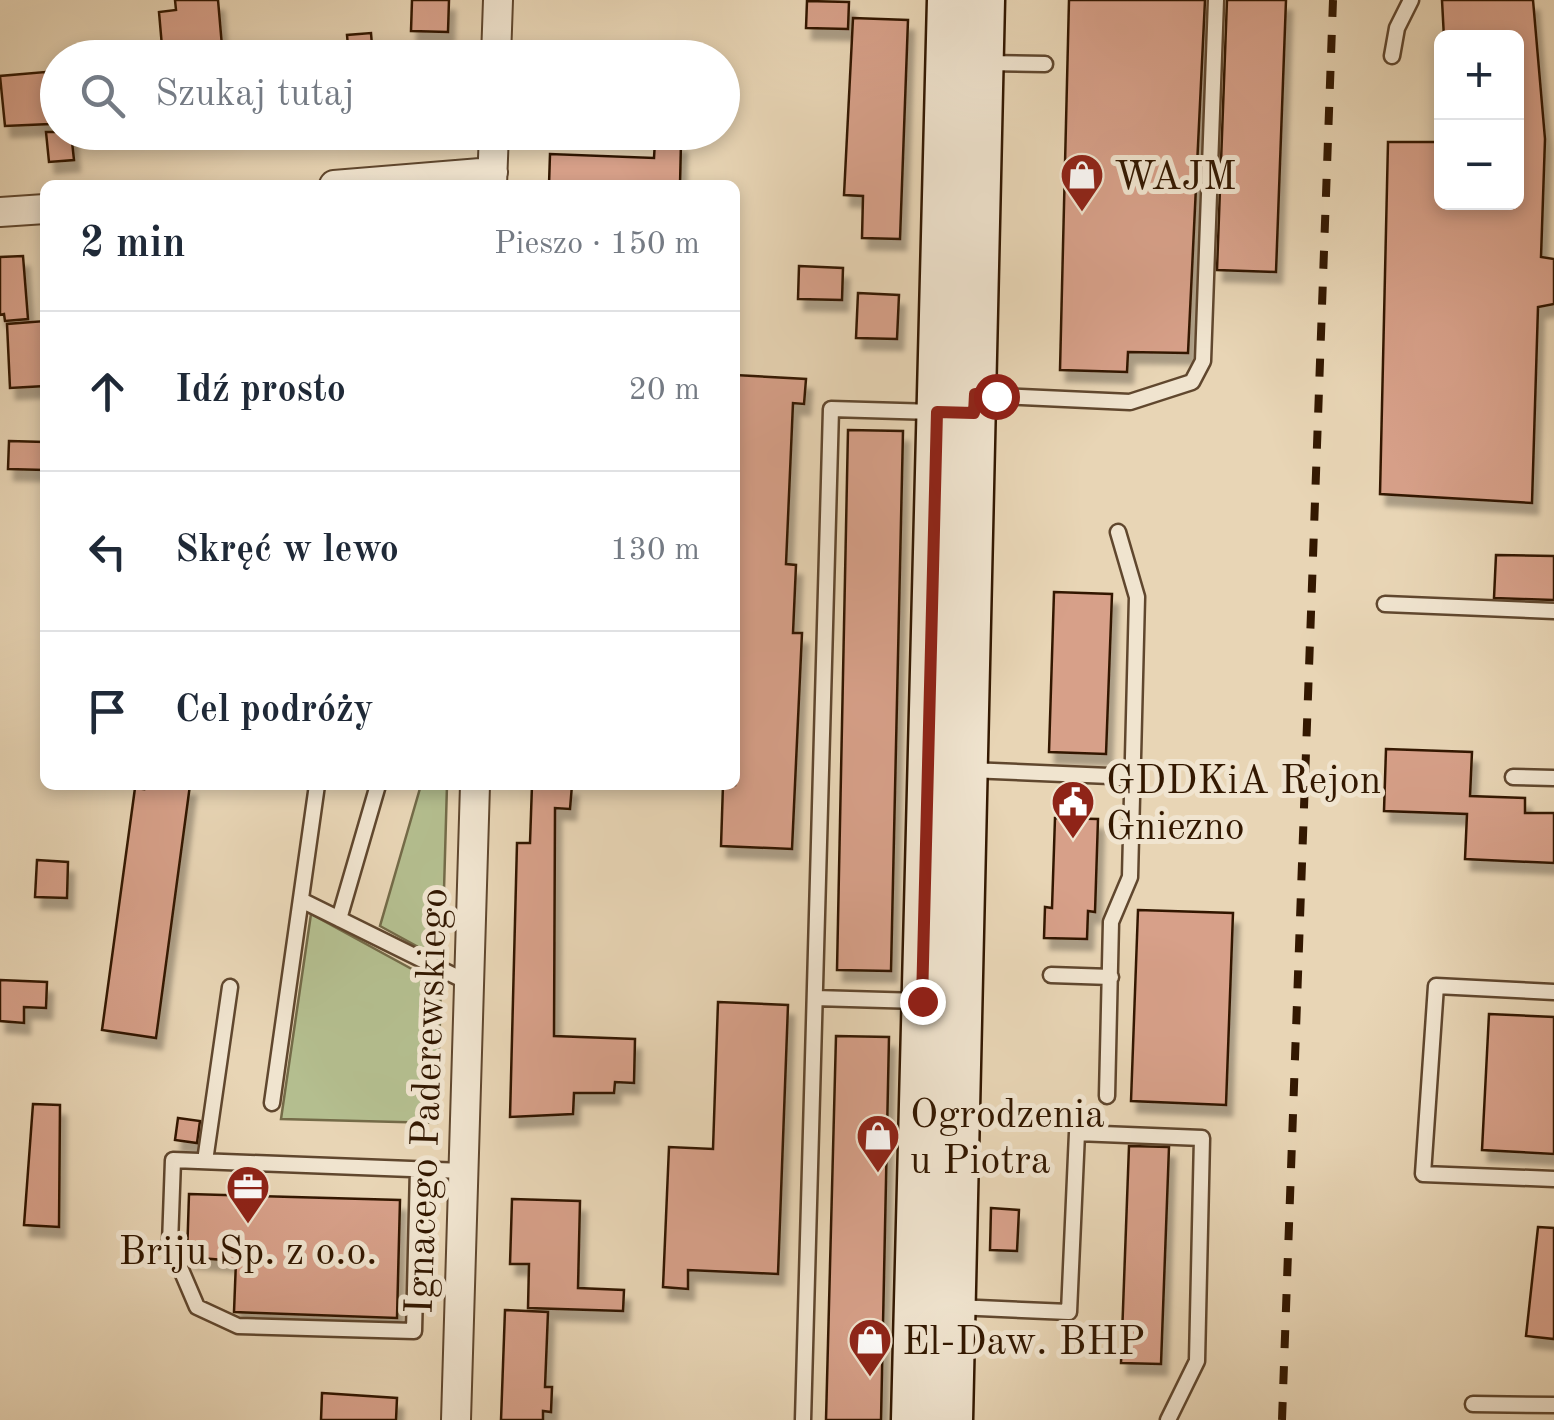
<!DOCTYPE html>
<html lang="pl">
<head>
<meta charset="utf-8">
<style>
  :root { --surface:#fff; --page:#f6f6f7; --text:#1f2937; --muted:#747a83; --line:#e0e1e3 }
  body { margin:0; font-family:"Old Standard TT",serif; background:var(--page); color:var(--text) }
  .controls { position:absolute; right:30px; top:30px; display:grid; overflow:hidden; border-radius:15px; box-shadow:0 5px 15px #0003 }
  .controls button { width:90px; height:90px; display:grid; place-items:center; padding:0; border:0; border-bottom:2px solid var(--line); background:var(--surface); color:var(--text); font:50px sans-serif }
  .stop { position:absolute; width:30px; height:30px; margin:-22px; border:8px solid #8f2418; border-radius:50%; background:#fff }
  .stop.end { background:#8f2418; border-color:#fff; box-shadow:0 2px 10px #0008 }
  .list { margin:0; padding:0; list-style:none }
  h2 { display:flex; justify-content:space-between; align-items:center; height:130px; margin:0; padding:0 40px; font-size:42px }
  h2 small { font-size:32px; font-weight:400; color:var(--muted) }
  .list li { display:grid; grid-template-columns:65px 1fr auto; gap:30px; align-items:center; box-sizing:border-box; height:160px; padding:0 40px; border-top:2px solid var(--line) }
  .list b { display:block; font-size:38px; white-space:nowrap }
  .list em { font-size:32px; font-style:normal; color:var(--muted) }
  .icon { flex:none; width:55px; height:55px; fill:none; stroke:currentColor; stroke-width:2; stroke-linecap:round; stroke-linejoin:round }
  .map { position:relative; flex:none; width:1554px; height:1420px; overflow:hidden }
  .search { position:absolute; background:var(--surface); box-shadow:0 5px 15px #0003; left:40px; top:40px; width:700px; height:110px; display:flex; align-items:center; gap:25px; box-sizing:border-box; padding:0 35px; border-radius:55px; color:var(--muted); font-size:38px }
  .panel { position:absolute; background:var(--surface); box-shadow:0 5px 15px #0003; left:40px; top:180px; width:700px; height:610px; border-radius:15px }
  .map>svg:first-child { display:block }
  .green { fill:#b4be8f; stroke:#746b48; stroke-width:2.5 }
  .building { fill:#d7a089; stroke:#331801; stroke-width:2.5; filter:url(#shadow) }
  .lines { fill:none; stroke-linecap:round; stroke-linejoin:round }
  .lane-casing { stroke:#60472e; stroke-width:19 }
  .street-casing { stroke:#60472e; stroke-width:32 }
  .secondary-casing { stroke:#331801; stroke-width:45 }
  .lane { stroke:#f0e4cf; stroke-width:14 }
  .street { stroke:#f0e4cf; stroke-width:28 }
  .secondary { stroke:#f0e4cf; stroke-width:40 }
  .rail { stroke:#331801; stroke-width:8; stroke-dasharray:18 18; stroke-linecap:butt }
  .route { stroke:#8f2418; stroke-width:12 }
  .labels { text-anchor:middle; stroke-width:10; stroke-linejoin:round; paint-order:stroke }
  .poi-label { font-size:40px; fill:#331801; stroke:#f0e4cf; text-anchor:start }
  .street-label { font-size:40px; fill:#331801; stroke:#f0e4cf }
</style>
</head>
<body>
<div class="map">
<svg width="1554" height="1420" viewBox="0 0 1554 1420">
  <defs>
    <filter id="shadow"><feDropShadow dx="6" dy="11" stdDeviation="2.5" flood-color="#0004"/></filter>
  </defs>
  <rect width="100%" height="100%" fill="#e8d5b5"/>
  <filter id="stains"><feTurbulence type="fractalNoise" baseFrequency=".002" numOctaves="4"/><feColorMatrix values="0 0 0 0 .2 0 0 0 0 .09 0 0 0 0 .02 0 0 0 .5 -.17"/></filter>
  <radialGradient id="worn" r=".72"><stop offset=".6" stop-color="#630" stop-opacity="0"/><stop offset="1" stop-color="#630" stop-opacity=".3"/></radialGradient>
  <path class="green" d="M421 785H447L442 960 380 926Z
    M311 914 441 985 437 1123 281 1119Z"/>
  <path class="building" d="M175 0H218L223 58H163L159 12 176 10Z
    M412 0H449L448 32 411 31Z
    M1069 0H1205L1188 353 1128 352 1127 372 1060 370Z
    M1227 0H1286L1276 272 1217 270Z
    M1442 0H1533L1545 139 1541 257 1554 259V304L1538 307 1532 503 1380 494 1388 142H1442V202H1516V38H1444Z
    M807 1 849 2 848 29 806 28Z
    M853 18 908 20 900 239 862 238 863 196 844 195Z
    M371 33 373 58H349L347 35Z
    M45 72 50 124 5 126 0 76Z
    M46 132H71L74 160 49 162Z
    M655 141 681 142 680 185H549L550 154 654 158Z
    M23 256 28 319 5 321 4 314 0 315V257Z
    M799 266 843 268 842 300 798 299Z
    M858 293 899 295 897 339 856 338Z
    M45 321V386L10 388 7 324Z
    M735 375 806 379 804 404 793 403 786 564 796 565 793 633H802L792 849 721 846 723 785H735Z
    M848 430 903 431 891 971 837 970Z
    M9 441 45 442V470L8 469Z
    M1496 555 1554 556V600L1494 598Z
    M1054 592 1112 594 1106 754 1049 752Z
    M1386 749 1472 752 1470 796 1525 798V813H1554V863L1465 859 1467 814 1384 811Z
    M144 785H190L156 1038 102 1030 135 788 144 789Z
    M532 785H572L570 809 555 808 554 1036 635 1039 634 1083 615 1082 614 1093H574L573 1114 510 1117 517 843H530Z
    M1055 818 1098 819 1095 912 1088 911 1087 939 1044 938 1045 907 1052 908Z
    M37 860 68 862 67 898 35 897Z
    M1138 910 1233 913 1226 1105 1131 1101Z
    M0 980 47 982 46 1008 24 1007V1023L0 1021Z
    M718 1002 788 1005 778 1274 688 1270V1289L663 1287 669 1147 713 1149Z
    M1489 1014 1554 1017V1154L1482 1150Z
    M836 1036 889 1037 881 1420H826Z
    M33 1104 60 1105 59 1227 24 1225Z
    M178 1118 200 1121 197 1143 175 1140Z
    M1129 1146 1169 1147 1161 1364 1121 1363Z
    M189 1194 400 1200 397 1318 234 1312 236 1261 187 1257Z
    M512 1199 580 1201 578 1288 624 1290 623 1311 528 1308 529 1264H510Z
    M991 1208 1019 1210 1017 1251 990 1250Z
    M1538 1227 1554 1228V1339L1526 1336Z
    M505 1310 548 1312 545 1387H552L551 1412 543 1411V1420H501Z
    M322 1393 397 1398 396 1420H321Z"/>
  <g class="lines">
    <defs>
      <path id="lane" d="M1392 56 1397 28 1411 0
        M984 63 1045 64
        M976 395 1130 402 1192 382 1203 361 1216 0
        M1385 604 1554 611
        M969 770 1133 777
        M1513 777 1554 778
        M301 900 469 983
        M339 919 378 785
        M1051 975 1111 977
        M1554 992 1436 986 1423 1174 1554 1179
        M815 998 919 1001
        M1107 1096 1111 922 1130 877 1137 597 1118 532
        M272 1103 317 785
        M205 1161 230 987
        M418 1169 414 1331 238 1326 197 1307 170 1244 173 1160 463 1171
        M956 1307 1069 1312 1077 1133 1202 1138 1197 1361 1168 1420
        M1473 1404 1554 1405
        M803 1420 831 409 934 412"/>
      <path id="street" d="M496 58 498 0
        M334 185 493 172
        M492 185 494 132
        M0 212 45 209
        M456 1420 475 785"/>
      <path id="secondary" d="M912 1420 948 0
        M952 1420 984 0"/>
    </defs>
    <use href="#lane" class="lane-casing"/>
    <use href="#street" class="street-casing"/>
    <use href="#secondary" class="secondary-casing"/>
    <use href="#lane" class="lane"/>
    <use href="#street" class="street"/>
    <use href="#secondary" class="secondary"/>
    <path class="rail" d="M1282 1420 1333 0"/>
  </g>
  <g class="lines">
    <path class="route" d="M922 1001 937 412 974 413 975 394 996 396"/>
  </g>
  <defs>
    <symbol id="shop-pin" viewBox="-11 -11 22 30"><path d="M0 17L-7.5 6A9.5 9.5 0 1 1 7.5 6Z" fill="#8f2418" stroke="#f0e4cf"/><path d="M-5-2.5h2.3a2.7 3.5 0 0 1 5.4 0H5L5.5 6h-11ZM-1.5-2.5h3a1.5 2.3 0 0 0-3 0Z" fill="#fff"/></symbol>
    <symbol id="civic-pin" viewBox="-11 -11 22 30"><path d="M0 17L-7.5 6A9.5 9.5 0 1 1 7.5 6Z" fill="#8f2418" stroke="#f0e4cf"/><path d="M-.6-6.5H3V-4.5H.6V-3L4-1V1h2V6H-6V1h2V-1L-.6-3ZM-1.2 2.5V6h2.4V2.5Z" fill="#fff"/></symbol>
    <symbol id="office-pin" viewBox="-11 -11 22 30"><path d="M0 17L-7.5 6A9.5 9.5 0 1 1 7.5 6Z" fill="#8f2418" stroke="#f0e4cf"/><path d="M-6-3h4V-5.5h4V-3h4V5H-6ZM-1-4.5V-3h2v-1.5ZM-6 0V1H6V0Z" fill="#fff"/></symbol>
  </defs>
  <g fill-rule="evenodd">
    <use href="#shop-pin" x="1057" y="150" width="50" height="68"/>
    <use href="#civic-pin" x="1048" y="777" width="50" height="68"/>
    <use href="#shop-pin" x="853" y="1111" width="50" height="68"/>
    <use href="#office-pin" x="223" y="1162" width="50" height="68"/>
    <use href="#shop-pin" x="845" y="1315" width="50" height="68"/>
  </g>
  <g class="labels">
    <g class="poi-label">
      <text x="1114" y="189">WAJM</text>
      <text x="1106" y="793">GDDKiA Rejon<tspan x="1106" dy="46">Gniezno</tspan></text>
      <text x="910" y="1127">Ogrodzenia<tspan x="910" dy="46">u Piotra</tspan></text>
      <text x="248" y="1264" text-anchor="middle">Briju Sp. z o.o.</text>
      <text x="902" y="1354">El-Daw. BHP</text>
    </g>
    <g class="street-label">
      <text transform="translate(425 1101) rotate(-88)" y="14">Ignacego Paderewskiego</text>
    </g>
  </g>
  <rect width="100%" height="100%" filter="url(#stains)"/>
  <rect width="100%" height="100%" fill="url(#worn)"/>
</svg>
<div class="controls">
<button>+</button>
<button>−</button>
</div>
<div class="stop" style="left:996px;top:396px"></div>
<div class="stop end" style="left:922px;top:1001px"></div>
<div class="search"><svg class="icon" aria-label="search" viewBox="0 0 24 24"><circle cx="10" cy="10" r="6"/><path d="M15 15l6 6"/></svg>Szukaj tutaj</div>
<section class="panel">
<h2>2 min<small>Pieszo · 150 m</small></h2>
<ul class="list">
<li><svg class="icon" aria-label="ahead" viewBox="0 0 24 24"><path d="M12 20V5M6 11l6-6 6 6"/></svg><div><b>Idź prosto</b></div><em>20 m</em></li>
<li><svg class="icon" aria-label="left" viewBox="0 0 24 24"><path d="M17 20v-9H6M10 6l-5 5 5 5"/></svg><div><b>Skręć w lewo</b></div><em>130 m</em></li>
<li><svg class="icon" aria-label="arrive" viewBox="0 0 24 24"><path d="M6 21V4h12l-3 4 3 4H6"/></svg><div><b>Cel podróży</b></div></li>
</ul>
</section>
</div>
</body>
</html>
